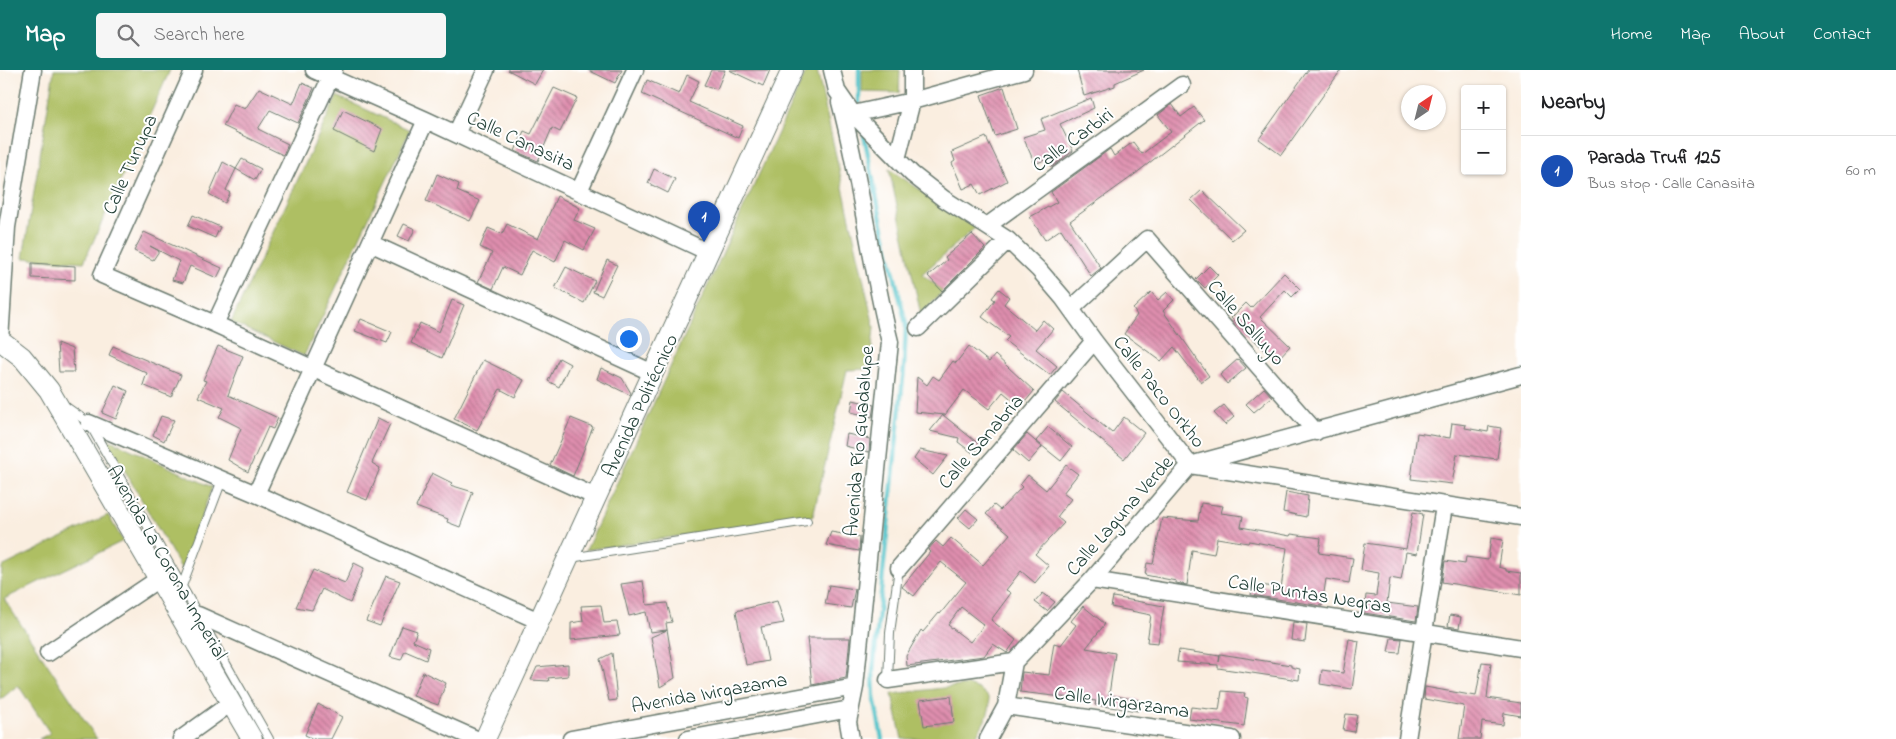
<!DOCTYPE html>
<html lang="en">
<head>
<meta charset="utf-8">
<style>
  :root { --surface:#fff; --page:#f6f6f6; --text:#202124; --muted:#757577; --line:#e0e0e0; --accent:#0f766e }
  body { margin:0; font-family:"Indie Flower",sans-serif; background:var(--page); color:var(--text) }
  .controls { position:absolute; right:15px; top:15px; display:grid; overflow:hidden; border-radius:5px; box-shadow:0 1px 4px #0004 }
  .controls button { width:45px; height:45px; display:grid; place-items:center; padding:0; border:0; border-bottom:1px solid var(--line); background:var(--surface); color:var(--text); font:25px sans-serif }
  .compass { position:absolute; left:1401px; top:15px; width:45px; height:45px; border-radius:50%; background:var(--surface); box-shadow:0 1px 4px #0004; rotate:35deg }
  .you { position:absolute; left:628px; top:268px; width:18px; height:18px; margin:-12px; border:4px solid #fff; border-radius:50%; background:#1a73e8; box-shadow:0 0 0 8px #1a73e833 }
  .badge { display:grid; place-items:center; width:32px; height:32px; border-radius:50%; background:var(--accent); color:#fff; font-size:16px; font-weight:700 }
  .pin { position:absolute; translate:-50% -41px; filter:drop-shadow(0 1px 2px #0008) }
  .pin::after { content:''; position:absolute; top:26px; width:18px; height:15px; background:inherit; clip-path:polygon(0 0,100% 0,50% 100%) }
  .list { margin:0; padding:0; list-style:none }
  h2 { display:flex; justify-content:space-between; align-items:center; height:65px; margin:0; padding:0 20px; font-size:21px }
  h2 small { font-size:16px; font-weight:400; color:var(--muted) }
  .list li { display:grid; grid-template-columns:32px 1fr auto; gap:15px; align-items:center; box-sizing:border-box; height:70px; padding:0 20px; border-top:1px solid var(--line) }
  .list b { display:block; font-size:19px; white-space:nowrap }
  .list p { margin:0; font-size:16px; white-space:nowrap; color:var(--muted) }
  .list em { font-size:16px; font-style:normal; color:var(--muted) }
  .icon { flex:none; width:28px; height:28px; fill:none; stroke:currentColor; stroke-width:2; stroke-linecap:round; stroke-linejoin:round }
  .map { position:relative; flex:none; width:1521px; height:669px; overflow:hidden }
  header { display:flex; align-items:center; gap:30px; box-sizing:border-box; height:70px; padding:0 25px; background:var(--accent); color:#fff }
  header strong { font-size:24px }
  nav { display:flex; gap:28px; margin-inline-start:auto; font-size:18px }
  .search { width:350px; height:45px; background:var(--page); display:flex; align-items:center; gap:12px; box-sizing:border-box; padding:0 18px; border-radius:5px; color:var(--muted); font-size:19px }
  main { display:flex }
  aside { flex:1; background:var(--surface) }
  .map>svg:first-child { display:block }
  .green { fill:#aebf63; stroke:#667e4c }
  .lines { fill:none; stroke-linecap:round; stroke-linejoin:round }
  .stream { stroke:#55c3c9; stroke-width:4.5 }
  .building { fill:url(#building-back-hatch); fill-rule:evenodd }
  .service-casing { stroke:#6c7b70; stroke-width:10 }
  .minor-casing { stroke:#6c7b70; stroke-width:19 }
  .tertiary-casing { stroke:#6c7b70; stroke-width:22 }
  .service { stroke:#fff; stroke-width:8 }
  .minor { stroke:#fff; stroke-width:16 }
  .tertiary { stroke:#fff; stroke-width:20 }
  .labels { text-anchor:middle; stroke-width:4; stroke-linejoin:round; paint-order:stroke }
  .street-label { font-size:20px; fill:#1f3d34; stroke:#fff }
</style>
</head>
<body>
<header>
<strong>Map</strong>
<div class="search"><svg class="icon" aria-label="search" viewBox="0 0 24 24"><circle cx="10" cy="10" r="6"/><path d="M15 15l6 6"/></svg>Search here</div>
<nav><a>Home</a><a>Map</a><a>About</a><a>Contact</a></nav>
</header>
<main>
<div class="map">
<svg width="1521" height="669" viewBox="0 0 1521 669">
  <defs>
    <pattern id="building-back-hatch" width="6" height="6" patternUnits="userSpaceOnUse" patternTransform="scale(1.25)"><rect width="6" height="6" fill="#df8eae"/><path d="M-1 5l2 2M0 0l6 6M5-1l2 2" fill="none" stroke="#b4758e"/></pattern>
  </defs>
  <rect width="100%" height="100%" fill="#fff"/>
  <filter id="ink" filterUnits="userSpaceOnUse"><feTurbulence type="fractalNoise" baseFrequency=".02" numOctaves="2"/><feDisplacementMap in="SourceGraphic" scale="10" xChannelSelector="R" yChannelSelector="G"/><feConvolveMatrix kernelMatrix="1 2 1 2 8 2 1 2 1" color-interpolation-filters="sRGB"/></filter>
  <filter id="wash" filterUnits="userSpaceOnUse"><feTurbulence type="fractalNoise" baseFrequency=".0096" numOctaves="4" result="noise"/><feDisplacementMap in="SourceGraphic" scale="20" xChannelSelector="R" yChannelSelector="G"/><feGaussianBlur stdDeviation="1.12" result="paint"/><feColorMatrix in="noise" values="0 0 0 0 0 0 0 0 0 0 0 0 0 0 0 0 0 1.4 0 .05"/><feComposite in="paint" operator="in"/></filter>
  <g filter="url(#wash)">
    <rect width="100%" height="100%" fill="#faeee0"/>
    <path class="green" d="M54 0H170L84 192 23 188Z
      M807 0H817L874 257 870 299 847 300 813 446 586 480Z
      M862 0H900L899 23 862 22Z
      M337 26 410 60 304 286 231 252Z
      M889 99 976 157 922 204 943 221 921 245Z
      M106 368 212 417 182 500Z
      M108 445 123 471 4 529 97 669H39L50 663 18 615 0 630V533L2 497Z
      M968 615C1004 626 987 645 975 669H902L892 624Z"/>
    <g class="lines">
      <path class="stream" d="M859 33V0
        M864 65 881 150 906 254 904 298 873 601 874 627 882 669"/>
    </g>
    <g id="blocks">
      <path class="building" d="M508 0H543L535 14Z
        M588 0H622L615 13Z
        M711 0H725L717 19 704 15Z
        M729 0H770L763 16Z
        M1077 0H1144L1115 13V16L1084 26Z
        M1308 0H1341L1281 85 1259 69Z
        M687 5 699 11 689 32 743 56 738 68 642 24 647 10 679 24Z
        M302 13 314 18 298 53 270 40 258 59 288 74 283 85 223 56 234 34 245 39 259 18 293 34Z
        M1004 17 1017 59 995 66 981 25Z
        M554 18 577 28 560 62 552 58 538 91 515 81 524 61 531 64Z
        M1091 28 1094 38 1060 54 1073 81 1051 97 1047 89 1035 94 1023 67 1045 60 1041 49Z
        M1172 34 1181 47 1194 37 1204 50 1130 108 1070 151 1101 198 1091 206 1061 159 1045 170 1030 147 1057 132 1051 122 1110 79 1114 86 1133 72 1142 84 1171 62 1158 45Z
        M343 40 382 59 374 81 334 61Z
        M986 67 1007 111 980 125 974 114 963 119 952 93 955 91 952 82Z
        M242 89 261 99 255 110 236 99Z
        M223 92 236 99 226 120 230 123 225 133 209 124Z
        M654 99 675 109 668 123 648 113Z
        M437 104 459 114 457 121 480 131 470 151 426 131Z
        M1202 120 1244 160 1232 170 1191 130Z
        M557 126 580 138 574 150 595 159 584 180 565 170 555 192 532 180 520 205 503 197 493 219 478 212 492 183 480 177 488 158 502 164 507 154 538 169Z
        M193 145 220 157 215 168 188 156Z
        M404 154 415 159 409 171 398 166Z
        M144 162 222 198 217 208 190 196 183 213 172 210 179 191 150 176 159 181 153 190 134 181Z
        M972 164 985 178 942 221 928 206 947 190 945 187Z
        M607 190 617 195 602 226 593 222Z
        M32 193 75 196V210L32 208Z
        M1209 196 1218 205 1205 218 1196 209Z
        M566 197 595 211 584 233 555 218Z
        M1284 203 1300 219 1292 227 1285 220 1260 247 1290 276 1276 291 1231 248 1246 233 1251 238Z
        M999 219 1009 227 1004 234 1035 260 1043 250 1053 259 1036 279 1057 296 1050 305 1005 271 1009 267 982 247 995 230 992 228Z
        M1151 222 1158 230 1167 222 1174 230 1163 241 1209 306 1201 312 1174 277 1161 291 1124 264 1137 245 1133 239Z
        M452 230 464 235 442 288 411 273 420 253 439 262Z
        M361 249 392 262 387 273 355 261Z
        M57 273 72 279 74 302H59Z
        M113 276 181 305 171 327 143 315 147 303 109 285Z
        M218 276 243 286 228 325 278 348 273 359 268 357 248 402 228 390 241 358 219 347 224 338 198 327 206 311 203 310Z
        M969 276 989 292 995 285 1034 321 1021 337 1003 322 989 339 964 320 945 345 915 342 917 307 927 315 933 306 939 310 953 291 956 293Z
        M559 288 570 294 559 317 548 311Z
        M1238 289 1246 298 1227 314 1220 305Z
        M483 290 524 310 515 327 500 319 477 360 454 349Z
        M601 298 622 308 631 323 630 325 597 309Z
        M115 315 128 321 116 349 102 343Z
        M1264 318 1272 327 1254 342 1246 334Z
        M1063 322 1112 363 1124 347 1144 363 1124 389 1055 332Z
        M853 330 874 335 872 347 851 342Z
        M1224 335 1234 347 1225 355 1214 343Z
        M943 345 980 375 974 384 958 372 959 368 930 361Z
        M161 346 174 350 164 371 153 365Z
        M378 348 390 354 372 393 380 398 367 430 347 422Z
        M571 348 593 357 573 406 550 395Z
        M1452 353 1466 355 1465 358 1488 362 1489 356 1501 358 1497 389 1457 384 1452 414 1411 409 1417 363 1450 368Z
        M1048 357 1072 377 1061 391 1036 371Z
        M847 364 870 369 869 382 845 376Z
        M1027 364 1042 377 1028 393 1013 380Z
        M920 380 948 386 933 405 914 389Z
        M1066 395 1078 404 1063 423 1071 429 1057 447 1064 453 1035 484 1049 496 1035 513 1021 501 1006 520 1011 523 991 550 1016 570 1007 583 993 574 984 586 907 596 906 586 921 560 923 562 939 543 940 544 966 512 941 492 914 526 902 517 930 482 928 480 933 474 936 471 943 477 951 468 983 495 1010 464 986 444 994 435 1000 440 1022 417 1020 415 1028 405 1046 420ZM961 537 984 555 970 572 948 555Z
        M432 403 452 413 450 415 473 422 460 457 447 452 448 449 416 437Z
        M1286 422 1308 426 1306 447 1283 442Z
        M1201 433 1223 436 1221 443 1243 446 1241 457 1290 466 1291 464 1321 468 1319 483 1353 488 1349 513 1326 509 1322 536 1251 525 1253 514 1281 518 1287 478 1249 471 1248 473 1217 468 1214 484 1192 480 1187 515 1176 513V511L1145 505 1147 493 1153 494 1162 448 1198 451Z
        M966 439 978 449 970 458 958 448Z
        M1413 442 1423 444 1417 484 1406 482 1401 510 1390 508 1387 533 1418 537 1416 551 1364 543 1366 525 1376 526 1379 503 1361 500 1365 473 1406 479Z
        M831 462 860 467 859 481 826 475Z
        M1491 468 1503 470 1499 497 1506 499V501L1521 503V525L1442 512 1445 491 1465 494 1466 487 1488 490Z
        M354 493 364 498 350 533 322 519 312 540 296 537 313 500 345 513Z
        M386 506 400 511 380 556 366 551Z
        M643 511 647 535 667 533 672 552 666 553 675 608 660 617 651 567 667 560 650 562 646 542 629 546 621 514Z
        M829 515 855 519 851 538 825 534Z
        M1043 523 1055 532 1047 541 1035 532Z
        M1113 527 1164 536 1158 573 1147 572 1151 545 1111 537Z
        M777 531 784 553 761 557 768 591 746 595 736 541Z
        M601 535 604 553 617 552 620 565 571 570V553L583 551 581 536Z
        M1083 536 1105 554 1086 578 1115 583 1109 625 1139 630 1138 641 1095 635 1096 631 1020 622 1022 602 1049 605 1054 573 1061 575 1076 555 1071 551Z
        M1450 545 1461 547 1459 558 1448 556Z
        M1293 552 1307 554 1305 572 1291 570Z
        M402 556 417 561 413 571 429 578 426 590 405 581 401 590 390 587Z
        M807 568H850L846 608 812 615Z
        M1391 568 1402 569 1400 583 1388 582Z
        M1349 569 1359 571 1352 619 1320 614 1322 600 1343 603Z
        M1179 580 1220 586 1219 592 1220 584 1291 595V597L1300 599 1299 610 1218 598V595L1177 592Z
        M612 583 617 630 609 631 600 589Z
        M1482 592 1491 593 1487 628 1521 633V646L1504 643 1503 655 1482 652 1480 669H1459L1464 636 1424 629 1425 617 1476 626Z
        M568 594V606L548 608 549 611 531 610 537 597Z
        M423 602 446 613 438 635 413 626Z
        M1222 621 1245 623 1244 627 1248 628 1244 656 1189 649 1191 637 1219 640Z
        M951 626 954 652 924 656 920 630Z
        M318 634 342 647 331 669H314L305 665Z
        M1346 644 1357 645 1354 662 1343 660Z"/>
    </g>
  </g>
  <g filter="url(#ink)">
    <use href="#blocks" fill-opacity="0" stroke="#6c7b70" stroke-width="1"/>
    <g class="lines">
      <defs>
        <path id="service" d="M65 336 89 353 269 669
          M570 488 807 451
          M182 516 222 410
          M888 610 890 563 899 498"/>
        <path id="minor" d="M194 0 102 205 215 254 596 427
          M314 0 426 50 708 182
          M832 0 837 21 853 44 912 104 944 129 1008 170 1039 200 1063 228 1094 271 1190 395 1521 447
          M840 32C861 111 870 192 890 272L855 617 848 652 851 669
          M853 44 912 31 1024 0
          M456 64 486 0
          M897 89 912 31V0
          M579 121 635 0
          M987 156 1182 15
          M370 173 653 303
          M1071 239 1147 169 1316 362
          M215 254 334 0
          M918 258 1008 170
          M0 271 7 157 33 0
          M89 353 256 424 539 551
          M256 424 426 50
          M899 498 1094 271
          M1092 510 1521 578
          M198 545 476 669
          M48 583 160 508
          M888 610 1014 592 1092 510 1190 395 1521 305
          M1006 636 1232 669
          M181 669 231 633
          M571 669 855 617
          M688 669 850 639
          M988 669 1006 636 1014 592
          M1407 669 1444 436"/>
        <path id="tertiary" d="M0 270 22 287 49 320 252 669
          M485 669 792 0"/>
      </defs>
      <use href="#service" class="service-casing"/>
      <use href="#minor" class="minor-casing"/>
      <use href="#tertiary" class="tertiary-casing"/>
      <use href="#service" class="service"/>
      <use href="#minor" class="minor"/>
      <use href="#tertiary" class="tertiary"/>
    </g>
  </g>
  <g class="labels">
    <g class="street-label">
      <text transform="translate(1072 69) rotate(-36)" y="7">Calle Carbiri</text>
      <text transform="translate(521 70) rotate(25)" y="7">Calle Canasita</text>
      <text transform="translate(129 94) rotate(-66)" y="7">Calle Tunupa</text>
      <text transform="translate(1247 252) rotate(49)" y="7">Calle Salluyo</text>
      <text transform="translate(1160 321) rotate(52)" y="7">Calle Paco Orkho</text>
      <text transform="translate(639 335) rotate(-65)" y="7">Avenida Politécnico</text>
      <text transform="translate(858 371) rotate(-85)" y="7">Avenida Río Guadalupe</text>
      <text transform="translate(980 371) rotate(-49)" y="7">Calle Sanabria</text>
      <text transform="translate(1119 445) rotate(-49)" y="7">Calle Laguna Verde</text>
      <text transform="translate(168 492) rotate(60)" y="7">Avenida La Corona Imperial</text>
      <text transform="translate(1310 523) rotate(9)" y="7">Calle Puntas Negras</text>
      <text transform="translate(709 622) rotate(-10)" y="7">Avenida Ivirgazama</text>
      <text transform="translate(1122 631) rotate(8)" y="7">Calle Ivirgarzama</text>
    </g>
  </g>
</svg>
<div class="controls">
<button>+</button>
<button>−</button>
</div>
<svg class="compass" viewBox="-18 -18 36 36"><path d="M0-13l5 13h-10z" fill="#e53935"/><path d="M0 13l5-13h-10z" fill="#757577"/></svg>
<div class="you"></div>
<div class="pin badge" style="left:704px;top:172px;background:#1a4fb4">1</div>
</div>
<aside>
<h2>Nearby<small></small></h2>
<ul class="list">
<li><span class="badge" style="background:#1a4fb4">1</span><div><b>Parada Trufi 125</b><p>Bus stop · Calle Canasita</p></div><em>60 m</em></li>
</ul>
</aside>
</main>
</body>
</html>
